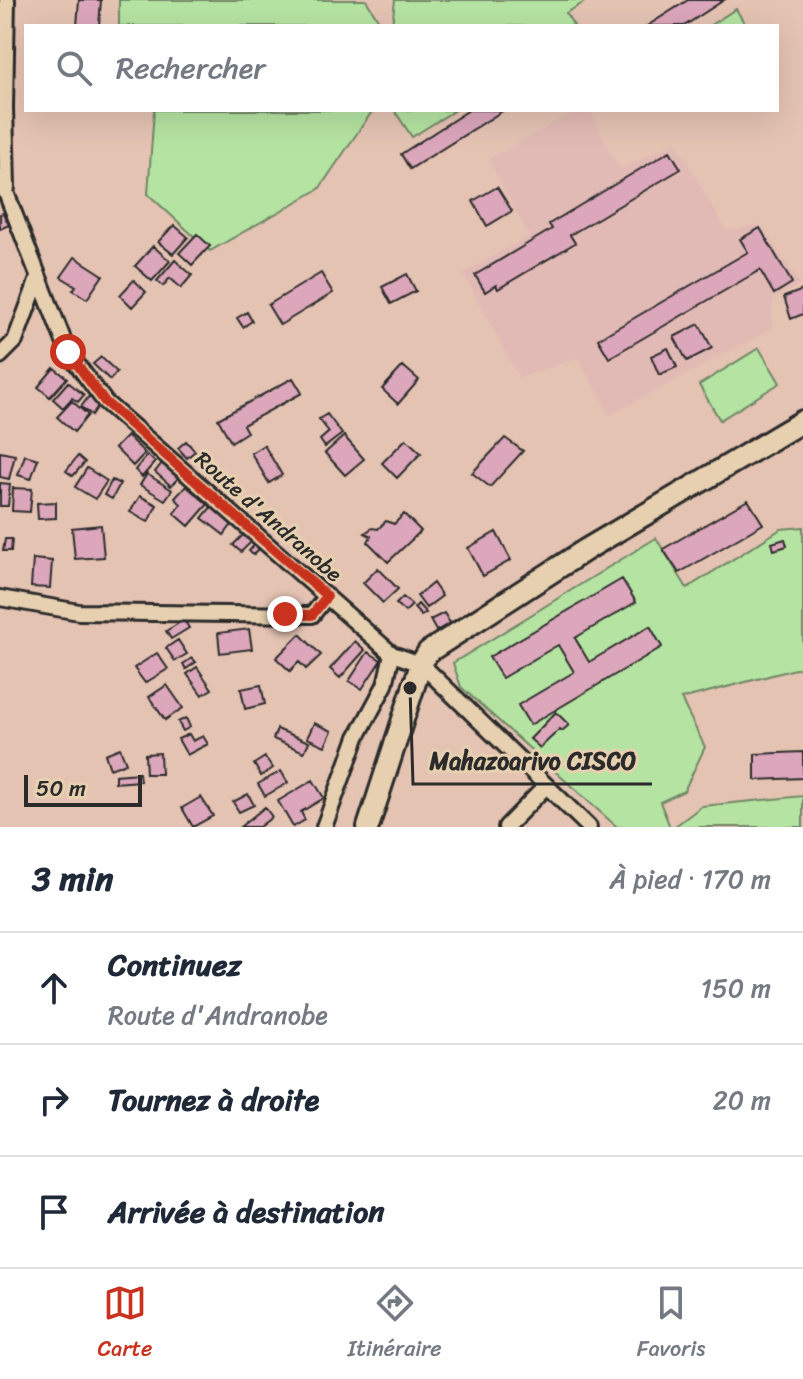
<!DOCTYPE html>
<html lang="fr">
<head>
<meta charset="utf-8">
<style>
  :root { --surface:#fff; --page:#f6f6f7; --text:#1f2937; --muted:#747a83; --line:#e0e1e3; --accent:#c8321e }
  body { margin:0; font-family:Sriracha,sans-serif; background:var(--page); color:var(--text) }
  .scale { position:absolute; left:24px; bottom:20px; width:118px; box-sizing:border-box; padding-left:8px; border:4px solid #2b2b2b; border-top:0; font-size:22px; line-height:28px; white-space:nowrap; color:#2b2b2b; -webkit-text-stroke:6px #e7d0b0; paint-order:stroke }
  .stop { position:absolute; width:24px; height:24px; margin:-18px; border:6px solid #c8321e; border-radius:50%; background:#fff }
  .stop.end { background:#c8321e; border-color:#fff; box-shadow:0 2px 8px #0008 }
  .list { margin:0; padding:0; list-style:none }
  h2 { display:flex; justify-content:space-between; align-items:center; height:104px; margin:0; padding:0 32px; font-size:34px }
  h2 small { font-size:26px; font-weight:400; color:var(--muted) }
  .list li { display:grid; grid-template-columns:52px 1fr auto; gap:24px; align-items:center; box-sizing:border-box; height:112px; padding:0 32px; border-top:2px solid var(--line) }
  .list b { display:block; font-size:30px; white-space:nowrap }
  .list p { margin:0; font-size:26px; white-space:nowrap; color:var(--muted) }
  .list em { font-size:26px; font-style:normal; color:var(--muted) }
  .icon { flex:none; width:44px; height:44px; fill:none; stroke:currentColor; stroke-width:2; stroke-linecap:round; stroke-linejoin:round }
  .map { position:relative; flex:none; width:803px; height:827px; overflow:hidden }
  .search { position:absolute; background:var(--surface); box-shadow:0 8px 32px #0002; left:24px; right:24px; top:24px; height:88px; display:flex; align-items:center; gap:20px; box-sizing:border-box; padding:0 28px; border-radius:0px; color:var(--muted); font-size:30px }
  .sheet { height:440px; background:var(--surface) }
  nav { display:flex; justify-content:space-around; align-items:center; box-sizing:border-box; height:112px; border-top:2px solid var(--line); background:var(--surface); font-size:22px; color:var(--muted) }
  nav a { display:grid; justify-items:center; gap:4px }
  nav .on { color:var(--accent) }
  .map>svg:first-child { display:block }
  .built { fill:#e2bab5 }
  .green { fill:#b5e3a2; stroke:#708766; stroke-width:2 }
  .building { fill:#dca6bb; stroke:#2b2b2b; stroke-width:2 }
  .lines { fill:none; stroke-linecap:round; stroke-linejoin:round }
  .minor-casing { stroke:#2b2b2b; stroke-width:20 }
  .secondary-casing { stroke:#2b2b2b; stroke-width:26 }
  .minor { stroke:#e7d0b0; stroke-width:14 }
  .secondary { stroke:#e7d0b0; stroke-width:20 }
  .route { stroke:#c8321e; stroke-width:10 }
  .labels { text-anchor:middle; stroke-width:6; stroke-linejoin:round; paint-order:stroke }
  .street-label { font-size:22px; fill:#2b2b2b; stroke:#e7d0b0 }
  .leader { fill:none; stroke:#2b2b2b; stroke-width:3 }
  .callout-dot { fill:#2b2b2b; stroke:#e7d0b0; stroke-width:3 }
  .callout-label { font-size:24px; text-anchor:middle; font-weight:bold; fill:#2b2b2b; stroke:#e7d0b0; stroke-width:6; stroke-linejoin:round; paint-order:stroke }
</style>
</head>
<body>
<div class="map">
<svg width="803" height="827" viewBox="0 0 803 827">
  <rect width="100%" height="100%" fill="#e4c3b3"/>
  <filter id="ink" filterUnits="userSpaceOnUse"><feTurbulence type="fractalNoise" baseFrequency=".0125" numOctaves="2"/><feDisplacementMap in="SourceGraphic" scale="16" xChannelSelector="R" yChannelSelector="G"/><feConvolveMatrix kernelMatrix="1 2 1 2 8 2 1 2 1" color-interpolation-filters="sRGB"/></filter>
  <g filter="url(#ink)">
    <path class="built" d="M578 110H589L620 169 676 141 726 231 760 224 800 284 773 300 772 329 610 415 578 358 519 378 463 273 529 236 488 159Z"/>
    <path class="green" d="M119 0H366L382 26H119Z
      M395 0H588L566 13 574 26H392Z
      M736 9 746 26H709Z
      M154 110H373L319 189 210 251 148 194Z
      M394 110H455L412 137Z
      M759 348 780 383 720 420 699 385Z
      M803 527V667L681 699 705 747 684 791 660 802 670 827H617L461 687 453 663 656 538 687 588 781 529Z
      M803 796V827H674L702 806Z"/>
    <path class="building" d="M79 0H101L99 26H77Z
      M688 0H724L684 26H647Z
      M469 110H504L410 169 401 154Z
      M670 151 681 169 570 235 575 243 498 289 496 285 485 292 475 275 552 229 549 224Z
      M497 187 512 211 487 226 473 201Z
      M3 213 9 225 0 229V214Z
      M174 225 188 237 173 254 158 242Z
      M760 228 792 283 774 294 760 270 609 358 598 339 748 252 740 239Z
      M197 234 210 246 192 265 179 253Z
      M153 246 170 261 152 281 135 266Z
      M75 257 103 275 87 299 73 290 76 286 61 277Z
      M175 260 192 275 181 288 170 278 163 286 157 281Z
      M321 273 333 293 280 325 268 305Z
      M407 274 416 291 391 304 382 287Z
      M134 280 146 292 132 307 120 295Z
      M803 290V314L791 319 784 297Z
      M247 312 252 321 243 327 237 318Z
      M699 324 712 348 687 361 674 337Z
      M668 348 677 367 659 375 651 356Z
      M101 357 117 372 110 380 93 364Z
      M403 366 419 380 398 404 382 389Z
      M54 368 67 378 50 397 38 387Z
      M293 378 302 393 243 425 247 432 231 442 218 419Z
      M68 382 84 395 78 402 72 398 63 408 53 399Z
      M89 396 100 403 92 415 81 407Z
      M72 401 88 415 74 432 57 417Z
      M327 414 342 434 325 447 320 440 329 432 319 419Z
      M127 436 145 453 133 466 115 448Z
      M344 436 364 459 345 475 325 453Z
      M505 438 523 451 490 487 472 473Z
      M406 439 421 453 397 478 382 463Z
      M186 441 195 451 187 458 178 448Z
      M264 445 282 475 269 483 251 453Z
      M0 452 15 455 9 479 0 477Z
      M25 455 38 459 31 479 18 475Z
      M147 455 155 462 142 477 135 470Z
      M78 456 85 462 73 476 66 471Z
      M163 462 180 476 171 486 155 472Z
      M87 468 107 481 95 499 75 487Z
      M147 474 172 490 165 500 140 485Z
      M112 480 120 484 112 499 104 495Z
      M0 483 10 484 8 506H0Z
      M186 486 208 504 189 526 174 513 181 504 175 498Z
      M13 488 32 489 30 512 12 511Z
      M140 496 157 505 148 522 130 512Z
      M748 500 763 524 679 573 663 549Z
      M56 502V518L38 519 37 503Z
      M212 506 233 523 224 535 202 518Z
      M404 514 421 531 388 562 368 542 371 536 365 533 372 528 378 529 386 521 394 524Z
      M101 525 104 557 75 559 72 528Z
      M496 532 511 560 483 576 468 548Z
      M245 533 253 540 241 552 233 545Z
      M5 539H12L11 551H3Z
      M785 539 787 546 774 550 772 543Z
      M256 543 261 547 253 555 249 551Z
      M33 559 52 561 50 588 31 587Z
      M378 568 398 589 383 603 363 583Z
      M622 579 636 602 575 638 589 662 650 626 662 647 530 725 518 705 574 672 558 645 502 678 489 657Z
      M433 583 442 596 426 608 417 596Z
      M403 597 412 605 405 612 396 604Z
      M418 604 426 613 421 616 414 608Z
      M444 613 450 623 436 631 430 620Z
      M184 620 189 628 171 639 166 631Z
      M249 629 252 649 220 653 218 633Z
      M300 634 321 655 306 669 299 662 290 671 276 658Z
      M178 640 187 654 175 661 166 648Z
      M355 641 365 650 340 678 330 669Z
      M368 652 381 660 362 689 349 681Z
      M157 653 168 669 145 683 134 668Z
      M192 658 196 662 186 669 183 664Z
      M197 667 212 689 202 695 187 674Z
      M167 685 183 708 165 720 149 697Z
      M261 685 265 704 245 709 241 689Z
      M556 712 569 725 562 731 560 729 540 748 530 739Z
      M186 718 190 727 183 731 178 722Z
      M314 723 332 731 325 746 307 738Z
      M277 729 309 742 304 752 273 739Z
      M189 734 193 741 203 736 208 744 187 755 178 739Z
      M120 748 126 763 110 769 105 754Z
      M803 752V778L755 780V754Z
      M160 753 161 774H146L145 754Z
      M265 757 273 768 261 776 254 764Z
      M281 771 288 783 265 796 258 784Z
      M139 773 140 781 115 783V775Z
      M313 780 324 798 301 812 305 820 293 827 278 801Z
      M248 794 254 805 239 812 233 802Z
      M201 797 213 816 193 827 182 808Z
      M265 807 272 817 259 827H240Z"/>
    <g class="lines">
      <defs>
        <path id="minor" d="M7 0 5 107 7 188
          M0 177 68 352 105 402 392 654 421 664 589 827
          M0 356 15 341 38 279
          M0 598 79 612 312 615 327 596
          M324 827 357 737 385 685 392 654
          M506 827 545 787"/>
        <path id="secondary" d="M368 827 421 664 428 652 587 549 803 421"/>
      </defs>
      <use href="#minor" class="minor-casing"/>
      <use href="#secondary" class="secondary-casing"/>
      <use href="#minor" class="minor"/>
      <use href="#secondary" class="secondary"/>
    </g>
  </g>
  <g class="lines" filter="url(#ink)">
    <path class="route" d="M68 352 105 402 327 596 312 615 285 614"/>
  </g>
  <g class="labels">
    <g class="street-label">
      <text transform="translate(269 516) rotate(41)" y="8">Route d'Andranobe</text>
    </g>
  </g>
  <path class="leader" d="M410 688L413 784H652"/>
  <circle class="callout-dot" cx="410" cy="688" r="8"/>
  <g class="callout-label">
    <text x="533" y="769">Mahazoarivo CISCO</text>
  </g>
</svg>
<div class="scale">50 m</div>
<div class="stop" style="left:68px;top:352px"></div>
<div class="stop end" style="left:285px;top:614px"></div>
<div class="search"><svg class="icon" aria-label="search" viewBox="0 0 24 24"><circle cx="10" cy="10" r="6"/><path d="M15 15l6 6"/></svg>Rechercher</div>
</div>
<section class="sheet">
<h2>3 min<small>À pied · 170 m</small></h2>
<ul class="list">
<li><svg class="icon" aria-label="ahead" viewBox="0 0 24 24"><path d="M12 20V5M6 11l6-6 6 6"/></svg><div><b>Continuez</b><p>Route d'Andranobe</p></div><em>150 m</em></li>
<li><svg class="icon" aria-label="right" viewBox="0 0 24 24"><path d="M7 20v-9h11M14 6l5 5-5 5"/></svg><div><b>Tournez à droite</b></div><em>20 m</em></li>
<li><svg class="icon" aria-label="arrive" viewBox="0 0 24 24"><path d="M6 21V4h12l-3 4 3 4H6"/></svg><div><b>Arrivée à destination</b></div></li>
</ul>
</section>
<nav>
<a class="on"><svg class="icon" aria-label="map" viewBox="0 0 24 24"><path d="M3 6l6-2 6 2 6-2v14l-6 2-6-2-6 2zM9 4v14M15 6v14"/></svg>Carte</a>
<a><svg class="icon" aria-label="directions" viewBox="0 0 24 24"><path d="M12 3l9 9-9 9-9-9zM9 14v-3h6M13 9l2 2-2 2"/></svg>Itinéraire</a>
<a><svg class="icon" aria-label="saved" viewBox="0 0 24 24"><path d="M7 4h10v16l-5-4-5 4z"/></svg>Favoris</a>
</nav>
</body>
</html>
